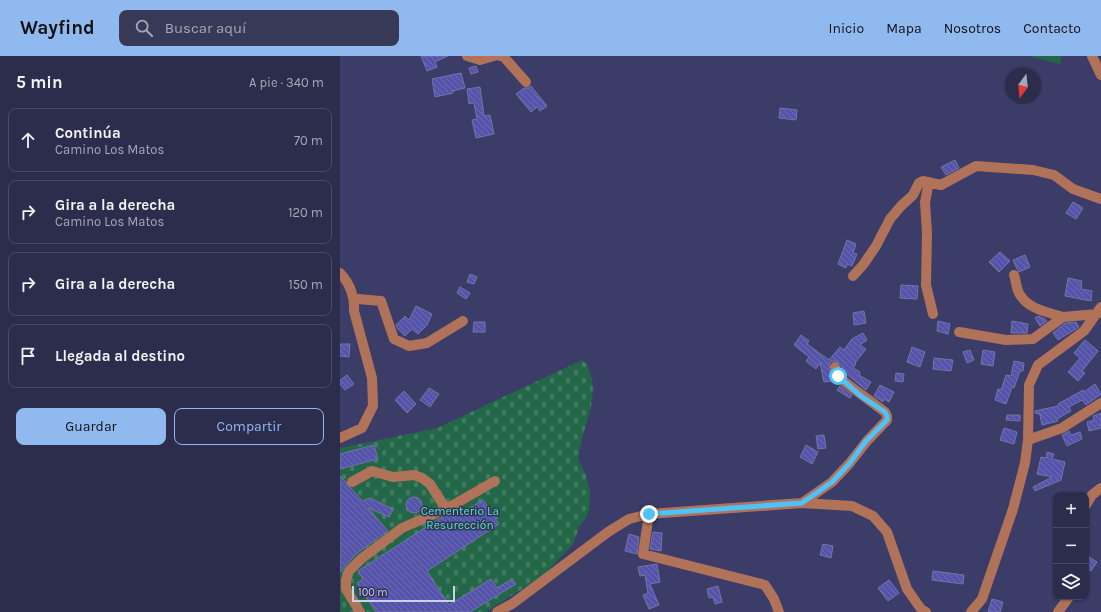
<!DOCTYPE html>
<html lang="es">
<head>
<meta charset="utf-8">
<style>
  :root { --surface:#2c2d4d; --page:#383957; --text:#f1f3f6; --muted:#a6a8b6; --line:#484965; --accent:#90b9f0 }
  body { margin:0; font-family:Karla,sans-serif; background:var(--page); color:var(--text) }
  .controls { position:absolute; right:12px; bottom:12px; display:grid; overflow:hidden; border-radius:8px; box-shadow:0 1px 3px #0004 }
  .controls button { width:36px; height:36px; display:grid; place-items:center; padding:0; border:0; border-bottom:1px solid var(--line); background:var(--surface); color:var(--text); font:20px sans-serif }
  .compass { position:absolute; left:665px; top:12px; width:36px; height:36px; border-radius:50%; background:var(--surface); box-shadow:0 1px 3px #0004; rotate:195deg }
  .scale { position:absolute; left:12px; bottom:10px; width:103px; box-sizing:border-box; padding-left:4px; border:2px solid #cdd0eb; border-top:0; font-size:11px; line-height:14px; white-space:nowrap; color:#cdd0eb; -webkit-text-stroke:3px #31315c; paint-order:stroke }
  .stop { position:absolute; width:12px; height:12px; margin:-9px; border:3px solid #4fc3f7; border-radius:50%; background:#fff }
  .stop.end { background:#4fc3f7; border-color:#fff; box-shadow:0 1px 4px #0008 }
  .list { margin:0; padding:0; list-style:none }
  h2 { display:flex; justify-content:space-between; align-items:center; height:52px; margin:0; padding:0 16px; font-size:17px }
  h2 small { font-size:13px; font-weight:400; color:var(--muted) }
  .list li { display:grid; grid-template-columns:26px 1fr auto; gap:12px; align-items:center; box-sizing:border-box; height:64px; margin:0 8px 8px; padding:0 8px; border:1px solid var(--line); border-radius:8px }
  .list b { display:block; font-size:15px; white-space:nowrap }
  .list p { margin:0; font-size:13px; white-space:nowrap; color:var(--muted) }
  .list em { font-size:13px; font-style:normal; color:var(--muted) }
  .actions { display:flex; gap:8px; padding:12px 16px }
  .actions a { flex:1; padding:9px 0; border:1px solid var(--accent); border-radius:8px; text-align:center; font-size:14px; color:var(--accent) }
  .actions .main { background:var(--accent); color:#111 }
  .icon { flex:none; width:22px; height:22px; fill:none; stroke:currentColor; stroke-width:2; stroke-linecap:round; stroke-linejoin:round }
  .map { position:relative; flex:none; width:761px; height:556px; overflow:hidden }
  header { display:flex; align-items:center; gap:24px; box-sizing:border-box; height:56px; padding:0 20px; background:var(--accent); color:#111 }
  header strong { font-size:19px }
  nav { display:flex; gap:22px; margin-inline-start:auto; font-size:14px }
  .search { width:280px; height:36px; background:var(--page); display:flex; align-items:center; gap:10px; box-sizing:border-box; padding:0 14px; border-radius:8px; color:var(--muted); font-size:15px }
  main { display:flex }
  aside { flex:1; background:var(--surface) }
  .map>svg:first-child { display:block }
  .cemetery { fill:url(#cemetery-stones) }
  .park { fill:#236648 }
  .building { fill:url(#building-back-hatch); stroke:#7275a5 }
  .lines { fill:none; stroke-linecap:round; stroke-linejoin:round }
  .minor { stroke:#b1725a; stroke-width:10 }
  .route { stroke:#4fc3f7; stroke-width:5 }
  .labels { text-anchor:middle; stroke-width:3; stroke-linejoin:round; paint-order:stroke }
  .park-label { font-size:12px; fill:#52f0ac; stroke:#31315c }
</style>
</head>
<body>
<header>
<strong>Wayfind</strong>
<div class="search"><svg class="icon" aria-label="search" viewBox="0 0 24 24"><circle cx="10" cy="10" r="6"/><path d="M15 15l6 6"/></svg>Buscar aquí</div>
<nav><a>Inicio</a><a>Mapa</a><a>Nosotros</a><a>Contacto</a></nav>
</header>
<main>
<aside>
<h2>5 min<small>A pie · 340 m</small></h2>
<ul class="list">
<li><svg class="icon" aria-label="ahead" viewBox="0 0 24 24"><path d="M12 20V5M6 11l6-6 6 6"/></svg><div><b>Continúa</b><p>Camino Los Matos</p></div><em>70 m</em></li>
<li><svg class="icon" aria-label="right" viewBox="0 0 24 24"><path d="M7 20v-9h11M14 6l5 5-5 5"/></svg><div><b>Gira a la derecha</b><p>Camino Los Matos</p></div><em>120 m</em></li>
<li><svg class="icon" aria-label="right" viewBox="0 0 24 24"><path d="M7 20v-9h11M14 6l5 5-5 5"/></svg><div><b>Gira a la derecha</b></div><em>150 m</em></li>
<li><svg class="icon" aria-label="arrive" viewBox="0 0 24 24"><path d="M6 21V4h12l-3 4 3 4H6"/></svg><div><b>Llegada al destino</b></div></li>
</ul>
<div class="actions"><a class="main">Guardar</a><a>Compartir</a></div>
</aside>
<div class="map">
<svg width="761" height="556" viewBox="0 0 761 556">
  <defs>
    <pattern id="cemetery-stones" width="16" height="16" patternUnits="userSpaceOnUse"><rect width="16" height="16" fill="#236648"/><path d="M2 7V4a2 2 0 0 1 4 0v3zM10 15v-3a2 2 0 0 1 4 0v3z" fill="#427b63"/></pattern>
    <pattern id="building-back-hatch" width="6" height="6" patternUnits="userSpaceOnUse"><rect width="6" height="6" fill="#5554aa"/><path d="M-1 5l2 2M0 0l6 6M5-1l2 2" fill="none" stroke="#6c6cb6"/></pattern>
  </defs>
  <rect width="100%" height="100%" fill="#3b3c67"/>
  <path class="cemetery" d="M242 304 247 308 252 323 253 335 251 351 242 383 238 403 246 419 250 437 249 454 246 462 240 469 233 488 204 519 146 556H0V392L97 372Z"/>
  <path class="park" d="M688 0H722L720 8Z"/>
  <path class="building" d="M81 0H108L95 6 97 11 87 15Z
    M136 10 138 16 131 18 129 12Z
    M121 17 125 32 113 35V37L95 41 92 23Z
    M191 30 207 50 200 55 197 51 191 56 176 38 184 32H188Z
    M140 31 144 60 150 59 154 78 136 82 132 64 137 63 134 47 129 48 127 33Z
    M440 52 457 54 456 64 439 62Z
    M615 104 619 112 606 119 601 111Z
    M733 146 743 152 736 163 726 157Z
    M507 184 516 188 513 197 517 198 512 210 507 208 506 212 498 208Z
    M660 196 670 205 659 216 649 206Z
    M685 199 690 211 679 216 677 213 673 204Z
    M130 218 137 221 134 228 127 226Z
    M728 222 742 225 741 233 752 235 751 245 725 240Z
    M561 229 578 230 577 243 560 242Z
    M120 231 130 237 126 243 117 237Z
    M76 250 92 258 87 269 78 278 72 273 65 280 58 273 56 269 65 260 69 264Z
    M524 255 526 267 514 269 513 257Z
    M698 260 705 263 707 265 700 270 695 262Z
    M598 265 610 268 608 278 597 275Z
    M672 265 688 268 687 277H671Z
    M134 266H145V276H133Z
    M736 266 739 271 718 284 713 277 725 267Z
    M523 277 527 284 520 289 526 293 515 307 516 308 513 312 520 316 519 319 531 326 526 334 504 316 501 309 496 305 490 306 489 310 494 325 484 326 480 307 476 313 466 305 469 301 454 289 461 279 469 285 467 288 489 304 500 291 504 294 512 283Z
    M745 284 758 295 742 315 745 317 738 325 728 316 740 302 734 297Z
    M0 288H10L9 301 0 300Z
    M572 291 585 296 580 311 567 306Z
    M630 294 634 304 627 307 623 296Z
    M643 294 655 296 653 310 641 308Z
    M594 302 613 304 611 315 593 313Z
    M674 305 684 307 683 315H680L674 332 672 331 666 348 655 344 658 333 661 334 666 319 671 320Z
    M556 317 564 318 563 326 555 325Z
    M7 319 14 328 5 334 0 328V324Z
    M755 328 761 338 746 349 742 344 729 351 731 355 717 363 718 365 702 369 700 359H702L695 357V355L718 350V348L743 334 744 336Z
    M540 329 554 336 549 346 544 343 543 346 534 340Z
    M500 330 512 339 510 342 497 334Z
    M89 332 99 338 90 351 80 344Z
    M64 335 76 348 67 357 55 344Z
    M761 357V372L749 375 747 366 754 364 753 360Z
    M667 359H680V365L666 364Z
    M664 372 677 376 674 388 660 384Z
    M729 375 731 379 740 376 742 383 727 390 722 379Z
    M484 379 486 392 478 393 476 380Z
    M34 389 38 403 0 413V398Z
    M466 389 478 396 472 408 460 401Z
    M707 396 714 398 712 403 725 406 721 424 695 435 693 431 712 421 697 418 701 401 706 402Z
    M0 420 6 426 7 429 11 432 22 445 30 442 53 453 49 461 28 452 48 475 16 498 0 516Z
    M66 449a8 8 0 1 1 16 0a8 8 0 1 1-16 0Z
    M143 444 159 468 87 515 109 549 151 523 157 532 172 523 176 528 130 556H36L17 527 23 523 18 515 97 464 113 456 116 461Z
    M313 476 322 477 321 495 310 493Z
    M289 478 299 481 297 498 285 495Z
    M483 488 493 490 491 502 480 499Z
    M749 501 757 506 751 515 746 511V507Z
    M317 508 320 526 310 528 319 549 309 553 303 539 308 537 305 519 300 520 298 511Z
    M593 515 624 519 623 528 592 524Z
    M549 524 559 537 548 545 538 532Z
    M378 530 382 546 375 548 373 541 369 542 367 533Z
    M652 543 663 546 660 556H648Z"/>
  <g class="lines">
    <path class="minor" d="M127 0 140 4 154 0
      M160 0 164 1 186 26
      M752 0 761 19
      M589 126 585 146 587 177 586 229 593 258
      M0 217C10 227 15 242 14 255L32 322 33 350 22 372 0 382
      M674 219C676 224 676 232 679 237 687 253 707 256 723 261
      M513 220 523 209 536 190 550 163 561 150 573 139 579 127 583 125 601 129 636 110 693 114 714 119 733 133 761 143
      M15 245 18 243 41 245 54 283 69 290 87 287 123 265
      M619 276 666 284 693 283 723 261 757 258
      M688 384 722 372 761 347
      M12 426 32 415 53 421 74 419 82 422 90 428 106 453
      M462 447 492 426 509 408 527 385 547 364V360L545 356 506 327 498 320 495 311
      M746 449 752 439 761 432
      M309 458 303 498 425 529 434 543 439 556
      M20 556 6 533V524L9 515 21 503 62 472 106 453 155 425
      M157 556 172 548 268 476 289 463 309 458 462 447 512 450 533 460 547 476 567 533 581 553 586 556
      M631 556 642 543 673 453 685 407 688 384 689 329 698 309 744 275 761 251
      M718 556 729 541"/>
  </g>
  <g class="lines">
    <path class="route" d="M309 458 462 447 492 426 509 408 526 385 547 364V360L545 356 521 340 498 320"/>
  </g>
  <g class="labels">
    <g class="park-label">
      <text x="120" y="459">Cementerio La<tspan x="120" dy="14">Resurección</tspan></text>
    </g>
  </g>
</svg>
<div class="controls">
<button>+</button>
<button>−</button>
<button><svg class="icon" aria-label="layers" viewBox="0 0 24 24"><path d="M12 4l9 5-9 5-9-5zM3 14l9 5 9-5"/></svg></button>
</div>
<svg class="compass" viewBox="-18 -18 36 36"><path d="M0-13l5 13h-10z" fill="#e53935"/><path d="M0 13l5-13h-10z" fill="#a6a8b6"/></svg>
<div class="scale">100 m</div>
<div class="stop" style="left:498px;top:320px"></div>
<div class="stop end" style="left:309px;top:458px"></div>
</div>
</main>
</body>
</html>
